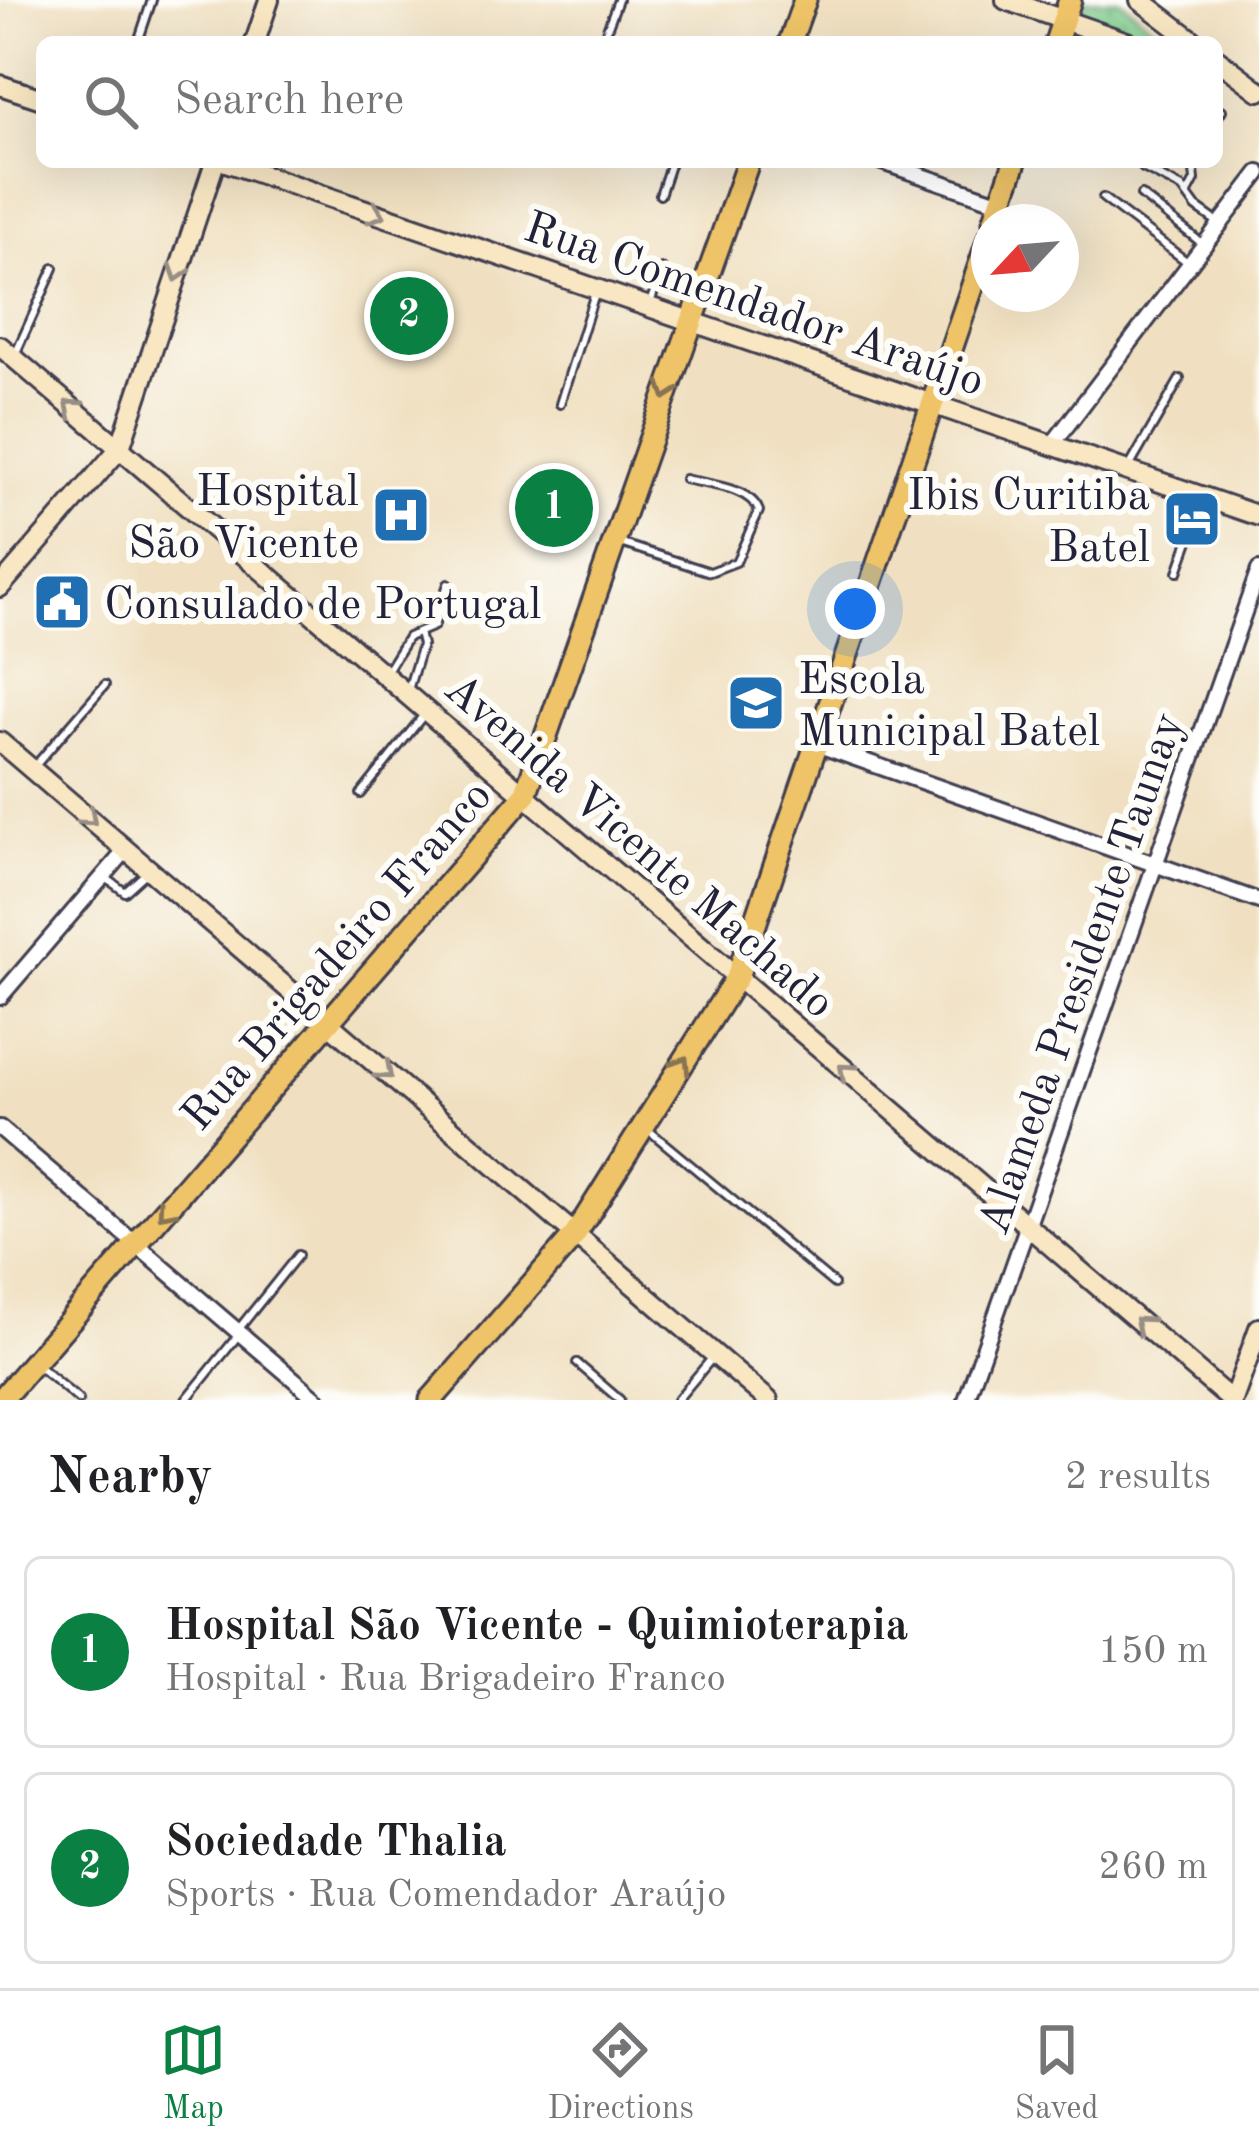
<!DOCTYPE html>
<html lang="en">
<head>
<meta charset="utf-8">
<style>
  :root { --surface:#fff; --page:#f6f6f6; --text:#202124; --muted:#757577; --line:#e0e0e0; --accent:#0b8043 }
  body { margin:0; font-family:"Old Standard TT",serif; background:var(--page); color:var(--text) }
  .compass { position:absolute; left:971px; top:204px; width:108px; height:108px; border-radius:50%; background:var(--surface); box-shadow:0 12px 48px #0002; rotate:244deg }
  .you { position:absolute; left:855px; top:609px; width:42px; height:42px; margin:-30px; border:9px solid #fff; border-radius:50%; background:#1a73e8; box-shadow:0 0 0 18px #1a73e833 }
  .badge { display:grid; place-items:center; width:78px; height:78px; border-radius:50%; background:var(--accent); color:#fff; font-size:39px; font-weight:700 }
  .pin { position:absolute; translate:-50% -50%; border:6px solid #fff; box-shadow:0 3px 12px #0006 }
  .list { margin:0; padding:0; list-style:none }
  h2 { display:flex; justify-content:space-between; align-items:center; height:156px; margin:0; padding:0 48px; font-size:51px }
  h2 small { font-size:39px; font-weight:400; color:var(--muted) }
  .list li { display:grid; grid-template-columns:78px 1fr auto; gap:36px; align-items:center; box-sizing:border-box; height:192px; margin:0 24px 24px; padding:0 24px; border:3px solid var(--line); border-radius:18px }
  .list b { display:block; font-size:45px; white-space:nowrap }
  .list p { margin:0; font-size:39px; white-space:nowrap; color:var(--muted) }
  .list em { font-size:39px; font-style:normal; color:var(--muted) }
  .icon { flex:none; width:66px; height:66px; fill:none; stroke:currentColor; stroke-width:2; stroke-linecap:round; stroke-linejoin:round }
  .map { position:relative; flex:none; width:1259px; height:1400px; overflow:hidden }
  .search { position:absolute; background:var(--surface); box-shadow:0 12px 48px #0002; left:36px; right:36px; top:36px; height:132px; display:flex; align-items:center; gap:30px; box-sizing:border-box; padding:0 42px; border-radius:18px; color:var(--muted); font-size:45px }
  .sheet { height:588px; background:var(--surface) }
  nav { display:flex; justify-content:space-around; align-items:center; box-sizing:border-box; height:168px; border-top:3px solid var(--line); background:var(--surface); font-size:33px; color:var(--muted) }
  nav a { display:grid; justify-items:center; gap:6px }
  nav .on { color:var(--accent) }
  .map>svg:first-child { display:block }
  .park { fill:url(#park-dots); stroke:#507763; stroke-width:3 }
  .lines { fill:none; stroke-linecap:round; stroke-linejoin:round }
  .lane-casing { stroke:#413e4f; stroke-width:12 }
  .street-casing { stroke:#413e4f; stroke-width:20 }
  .secondary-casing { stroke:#413e4f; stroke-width:24 }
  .primary-casing { stroke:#413e4f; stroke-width:27 }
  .lane { stroke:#fff; stroke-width:6 }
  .street { stroke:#fff; stroke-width:14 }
  .secondary { stroke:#f9e7c3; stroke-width:18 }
  .primary { stroke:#efc469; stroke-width:21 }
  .oneway { stroke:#988e86 }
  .oneway2 { stroke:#887352 }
  .labels { text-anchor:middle; stroke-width:12; stroke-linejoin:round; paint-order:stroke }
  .street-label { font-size:45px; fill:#22223b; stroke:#fdfcf7 }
  .poi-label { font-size:45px; fill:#22223b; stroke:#fdfcf7; text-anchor:end }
</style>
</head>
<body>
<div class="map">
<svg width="1259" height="1400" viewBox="0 0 1259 1400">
  <defs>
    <pattern id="park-dots" width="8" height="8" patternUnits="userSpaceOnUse" patternTransform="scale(3)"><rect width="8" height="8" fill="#7ecc8b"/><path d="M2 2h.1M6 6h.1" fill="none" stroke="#6daf79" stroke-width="1.8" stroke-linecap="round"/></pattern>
  </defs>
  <rect width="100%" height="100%" fill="#fdfcf7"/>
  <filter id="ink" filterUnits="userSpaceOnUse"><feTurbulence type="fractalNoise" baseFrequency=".00833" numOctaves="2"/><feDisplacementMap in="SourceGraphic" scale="24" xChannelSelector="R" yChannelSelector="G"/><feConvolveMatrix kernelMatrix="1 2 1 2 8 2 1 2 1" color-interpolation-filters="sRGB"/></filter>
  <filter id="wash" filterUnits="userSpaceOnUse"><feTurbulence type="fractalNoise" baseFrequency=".004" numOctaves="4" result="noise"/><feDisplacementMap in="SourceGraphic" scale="48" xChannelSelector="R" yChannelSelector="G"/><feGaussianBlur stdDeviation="2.7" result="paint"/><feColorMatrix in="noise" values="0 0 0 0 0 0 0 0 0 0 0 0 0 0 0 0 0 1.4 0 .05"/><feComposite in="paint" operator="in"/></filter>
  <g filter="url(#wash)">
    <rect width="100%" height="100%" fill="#f0e0c1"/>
    <path class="park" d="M1080 0H1120L1172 42H1155L1075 17Z"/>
  </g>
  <g filter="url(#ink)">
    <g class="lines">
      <defs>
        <path id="lane" d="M604 37 618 0
          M138 42 152 0
          M1217 118 1222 110
          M1143 168 1182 188 1196 207 1220 224
          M660 195 671 162
          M1141 195 1204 245
          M1187 195 1195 180 1193 162
          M1103 198 1190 264
          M650 303 662 269
          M15 355 54 268
          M560 404 595 293
          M1128 469 1180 379
          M617 542 710 572 736 562 759 511C750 487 709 485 685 479
          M1178 572 1203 501
          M385 674 408 637 434 626 448 584
          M407 693 422 645 419 633
          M34 767 105 685
          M361 794 426 712
          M106 878 125 892 146 873
          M646 1128 834 1284
          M237 1331 298 1255
          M577 1363 620 1400
          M36 1364 79 1400
          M186 1400 240 1333
          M677 1400 713 1357"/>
        <path id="street" d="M882 162 1001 203
          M1052 445 1259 173
          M816 744 1259 901
          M0 997 126 850
          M0 1128 318 1400
          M966 1400 1259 570"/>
        <path id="secondary" d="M1006 0 1127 42
          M1140 0 1195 42
          M255 42 269 0
          M1217 59 1259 91
          M0 85 42 99
          M226 162 1259 516
          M0 346 1231 1400
          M0 587 120 448 215 162
          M0 742 768 1400
          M1233 1400 1259 1328"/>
        <path id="primary" d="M790 42 805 0
          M1056 42 1070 0
          M994 222 1015 162
          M1 1400 525 795 748 162
          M431 1400 575 1235 737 977 989 238"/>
      </defs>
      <use href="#lane" class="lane-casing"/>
      <use href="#street" class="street-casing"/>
      <use href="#secondary" class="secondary-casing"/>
      <use href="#primary" class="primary-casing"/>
      <use href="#lane" class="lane"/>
      <use href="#street" class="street"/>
      <use href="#secondary" class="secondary"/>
      <use href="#primary" class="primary"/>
    </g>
    <defs><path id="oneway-chevron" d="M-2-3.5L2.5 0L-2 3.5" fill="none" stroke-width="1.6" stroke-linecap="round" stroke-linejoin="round" transform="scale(3)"/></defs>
    <g class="oneway">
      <use href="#oneway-chevron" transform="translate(377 214) rotate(19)"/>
      <use href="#oneway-chevron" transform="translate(178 273) rotate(108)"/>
      <use href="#oneway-chevron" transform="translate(72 407) rotate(-140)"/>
      <use href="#oneway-chevron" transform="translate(89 818) rotate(41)"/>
      <use href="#oneway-chevron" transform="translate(846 1071) rotate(-139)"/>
      <use href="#oneway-chevron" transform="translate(385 1072) rotate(41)"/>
      <use href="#oneway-chevron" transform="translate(1142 1324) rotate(-140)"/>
    </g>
    <g class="oneway2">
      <use href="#oneway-chevron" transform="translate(667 391) rotate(109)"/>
      <use href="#oneway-chevron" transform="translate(682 1064) rotate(-58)"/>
      <use href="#oneway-chevron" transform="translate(165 1211) rotate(131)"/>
    </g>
  </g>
  <defs>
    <symbol id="hospital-square" viewBox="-11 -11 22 22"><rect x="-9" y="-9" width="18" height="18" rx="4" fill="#1f6fb2" stroke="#fdfcf7"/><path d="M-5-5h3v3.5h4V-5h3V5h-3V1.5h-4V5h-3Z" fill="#fff"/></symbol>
    <symbol id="hotel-square" viewBox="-11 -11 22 22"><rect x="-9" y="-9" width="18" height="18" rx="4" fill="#1f6fb2" stroke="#fdfcf7"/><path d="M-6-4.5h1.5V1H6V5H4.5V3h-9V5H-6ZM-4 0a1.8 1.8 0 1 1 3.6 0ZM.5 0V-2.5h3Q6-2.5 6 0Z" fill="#fff"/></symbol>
    <symbol id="civic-square" viewBox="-11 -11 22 22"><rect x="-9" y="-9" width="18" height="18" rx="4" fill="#1f6fb2" stroke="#fdfcf7"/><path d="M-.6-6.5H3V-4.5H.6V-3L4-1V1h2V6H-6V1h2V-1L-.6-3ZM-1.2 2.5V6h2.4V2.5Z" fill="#fff"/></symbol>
    <symbol id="school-square" viewBox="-11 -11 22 22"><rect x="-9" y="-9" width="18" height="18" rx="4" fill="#1f6fb2" stroke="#fdfcf7"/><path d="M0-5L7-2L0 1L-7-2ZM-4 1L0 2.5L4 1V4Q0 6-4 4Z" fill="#fff"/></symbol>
  </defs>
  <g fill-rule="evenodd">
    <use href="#hospital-square" x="368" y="482" width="66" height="66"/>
    <use href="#hotel-square" x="1159" y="486" width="66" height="66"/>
    <use href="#civic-square" x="29" y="569" width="66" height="66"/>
    <use href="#school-square" x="723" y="670" width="66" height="66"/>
  </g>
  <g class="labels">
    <g class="street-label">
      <text transform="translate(755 302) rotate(19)" y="16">Rua Comendador Araújo</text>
      <text transform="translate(641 844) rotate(41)" y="16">Avenida Vicente Machado</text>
      <text transform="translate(335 954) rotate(-49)" y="16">Rua Brigadeiro Franco</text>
      <text transform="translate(1079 973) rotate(-71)" y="16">Alameda Presidente Taunay</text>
    </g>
    <g class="poi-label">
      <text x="359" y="505">Hospital<tspan x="359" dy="52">São Vicente</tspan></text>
      <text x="1150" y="509">Ibis Curitiba<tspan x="1150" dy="52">Batel</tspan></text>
      <text x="104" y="618" text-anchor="start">Consulado de Portugal</text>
      <text x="798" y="693" text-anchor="start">Escola<tspan x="798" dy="52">Municipal Batel</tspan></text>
    </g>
  </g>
</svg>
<svg class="compass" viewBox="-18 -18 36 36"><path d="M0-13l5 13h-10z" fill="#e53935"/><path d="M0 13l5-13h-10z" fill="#757577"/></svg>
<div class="you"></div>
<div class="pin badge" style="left:554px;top:508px">1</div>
<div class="pin badge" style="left:409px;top:316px">2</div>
<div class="search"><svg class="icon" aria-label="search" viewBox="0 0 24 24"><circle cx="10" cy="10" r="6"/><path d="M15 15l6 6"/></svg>Search here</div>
</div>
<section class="sheet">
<h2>Nearby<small>2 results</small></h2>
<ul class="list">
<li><span class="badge">1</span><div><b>Hospital São Vicente - Quimioterapia</b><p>Hospital · Rua Brigadeiro Franco</p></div><em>150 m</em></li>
<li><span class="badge">2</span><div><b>Sociedade Thalia</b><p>Sports · Rua Comendador Araújo</p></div><em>260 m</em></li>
</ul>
</section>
<nav>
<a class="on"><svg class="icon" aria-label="map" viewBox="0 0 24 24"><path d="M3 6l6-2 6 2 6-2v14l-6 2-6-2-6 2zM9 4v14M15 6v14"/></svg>Map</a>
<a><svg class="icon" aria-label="directions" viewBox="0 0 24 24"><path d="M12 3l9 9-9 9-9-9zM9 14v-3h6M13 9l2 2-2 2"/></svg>Directions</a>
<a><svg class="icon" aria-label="saved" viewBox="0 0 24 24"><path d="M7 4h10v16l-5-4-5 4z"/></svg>Saved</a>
</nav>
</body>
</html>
